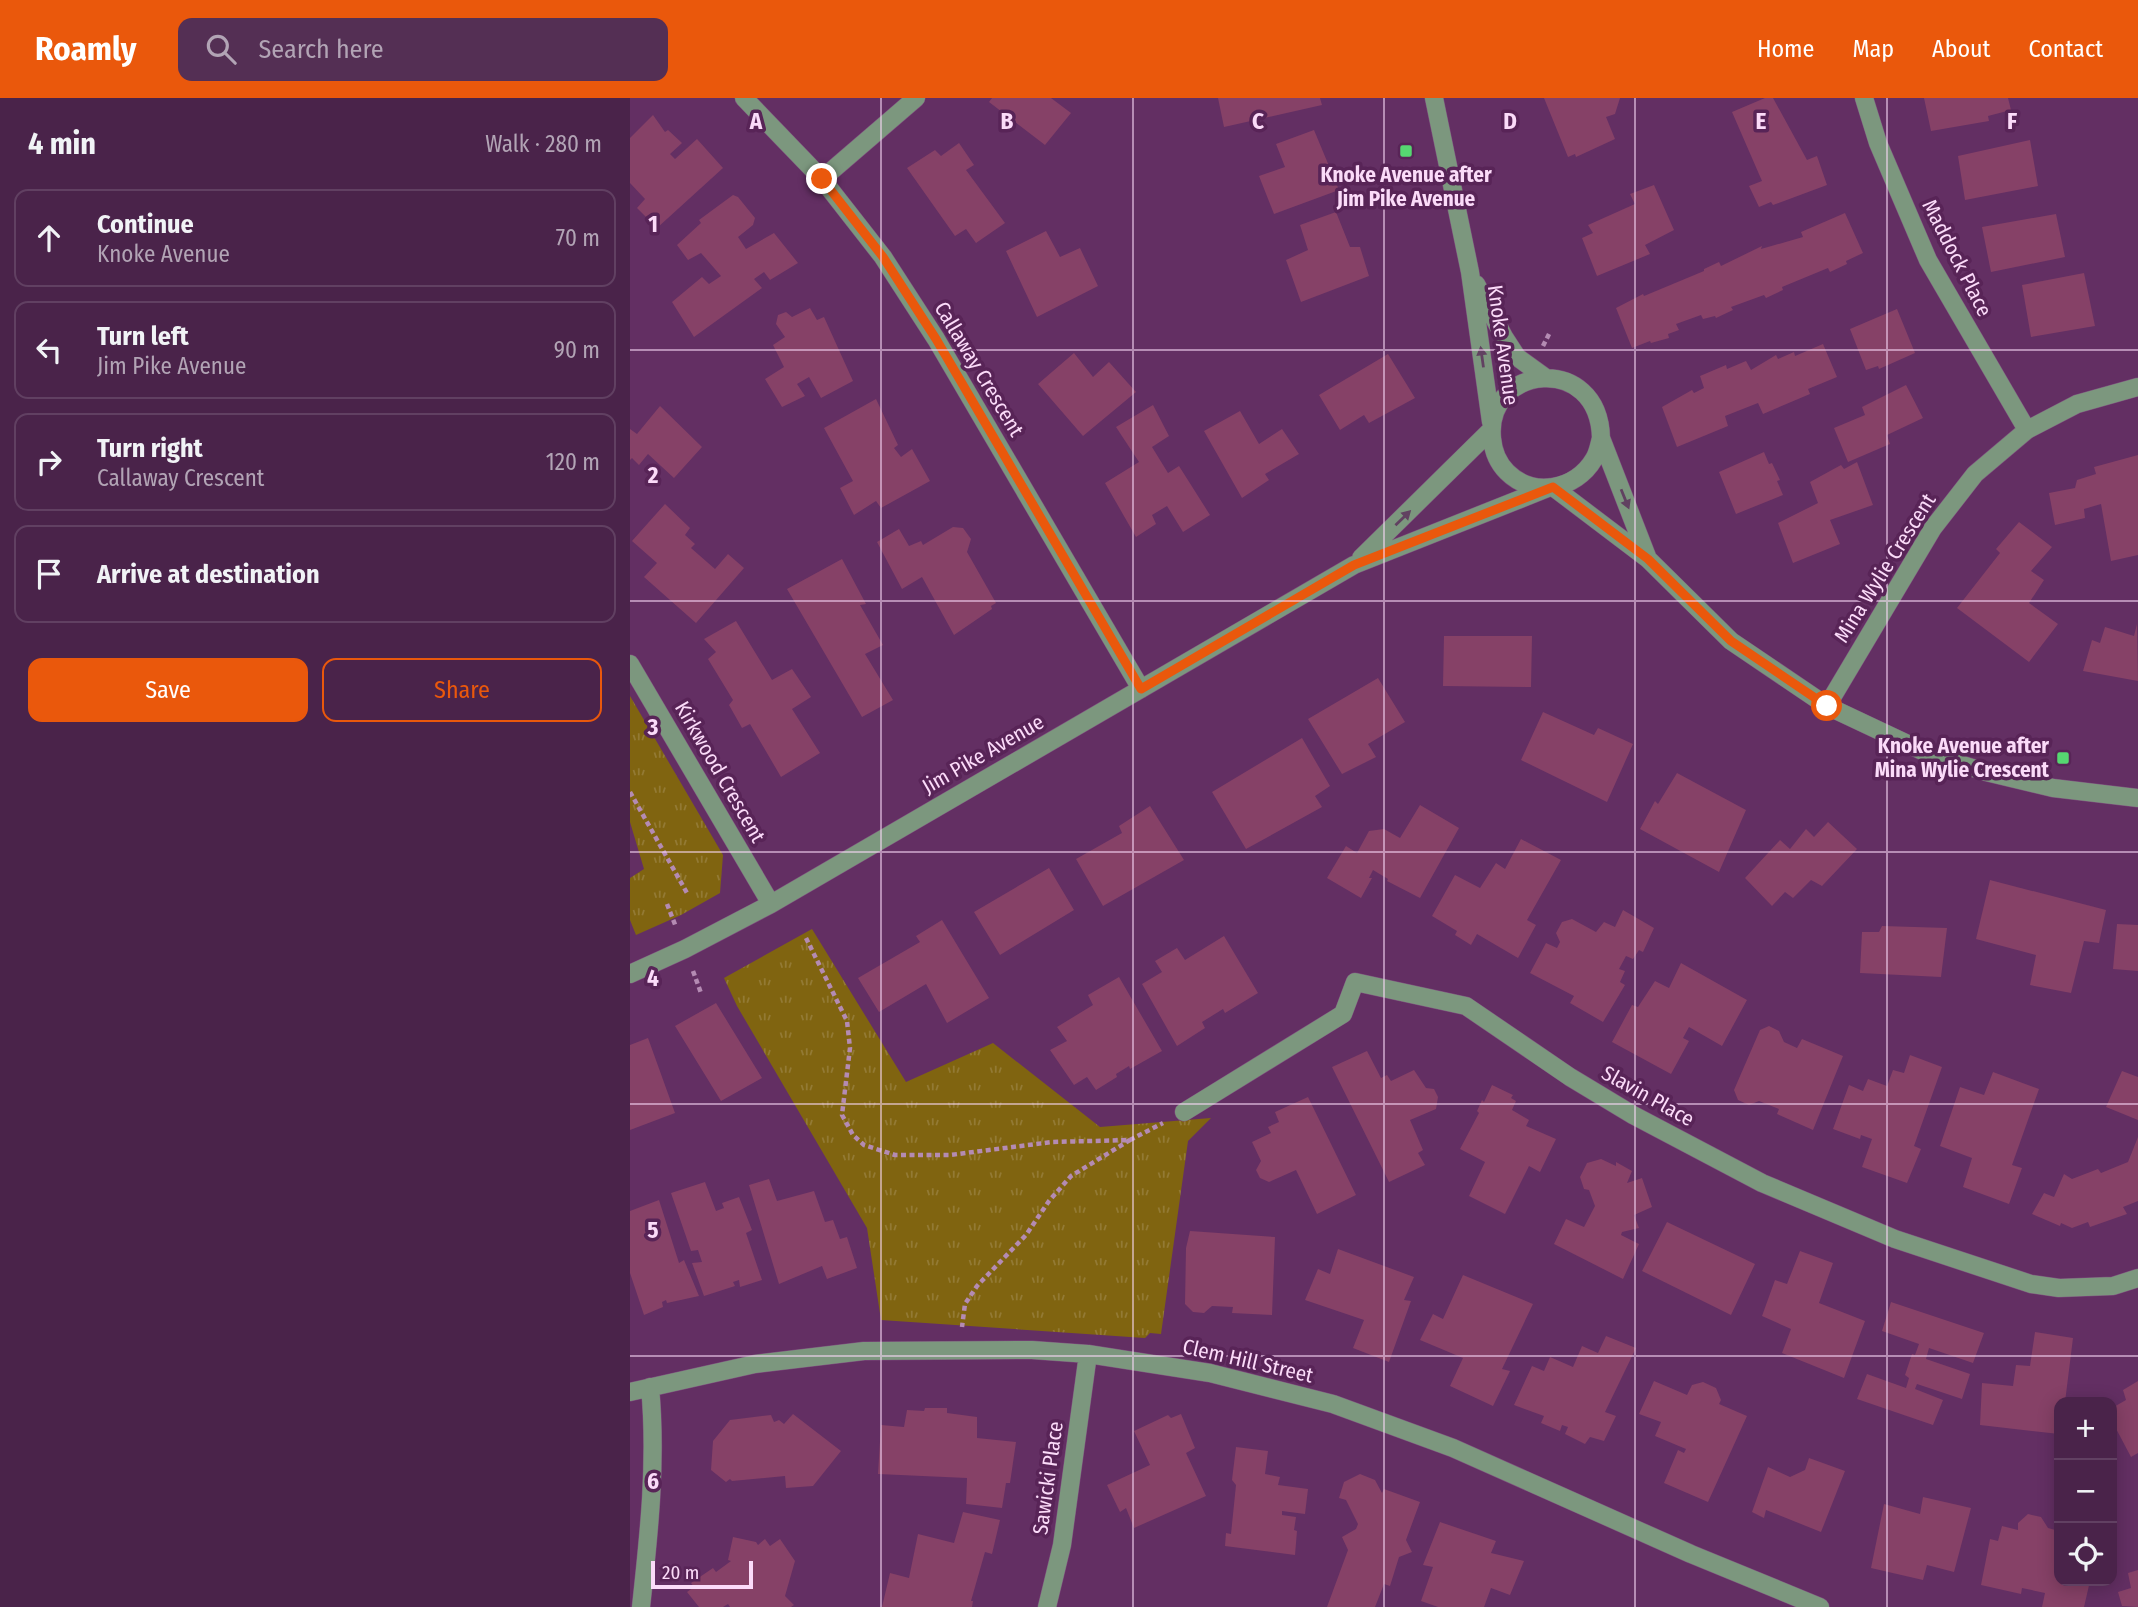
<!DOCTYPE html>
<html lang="en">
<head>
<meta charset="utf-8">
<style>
  :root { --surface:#4a234a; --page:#542f54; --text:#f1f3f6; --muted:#b2a4b5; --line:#614062; --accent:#ea580c }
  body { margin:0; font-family:"Fira Sans Condensed",sans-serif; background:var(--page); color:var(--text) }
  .controls { position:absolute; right:21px; bottom:21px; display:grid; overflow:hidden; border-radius:14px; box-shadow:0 4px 18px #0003 }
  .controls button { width:63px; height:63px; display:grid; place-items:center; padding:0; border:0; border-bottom:2px solid var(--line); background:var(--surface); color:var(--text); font:35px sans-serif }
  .scale { position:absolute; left:21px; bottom:18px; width:102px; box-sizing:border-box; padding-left:7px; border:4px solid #fbdbf9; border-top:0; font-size:19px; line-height:24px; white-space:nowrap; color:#fbdbf9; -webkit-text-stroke:5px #582457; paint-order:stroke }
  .stop { position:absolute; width:21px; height:21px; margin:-16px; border:5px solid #ea580c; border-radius:50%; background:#fff }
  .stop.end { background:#ea580c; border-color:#fff; box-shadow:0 2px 7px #0008 }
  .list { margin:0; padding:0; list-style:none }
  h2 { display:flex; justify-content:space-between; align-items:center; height:91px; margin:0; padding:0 28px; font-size:30px }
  h2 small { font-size:23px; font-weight:400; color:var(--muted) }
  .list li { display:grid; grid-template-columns:46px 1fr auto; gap:21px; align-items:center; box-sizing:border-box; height:98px; margin:0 14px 14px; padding:0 14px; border:2px solid var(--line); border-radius:14px }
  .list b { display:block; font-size:26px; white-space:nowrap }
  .list p { margin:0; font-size:23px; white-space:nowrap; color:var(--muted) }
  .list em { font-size:23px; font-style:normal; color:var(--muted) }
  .actions { display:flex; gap:14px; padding:21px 28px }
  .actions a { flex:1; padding:16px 0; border:2px solid var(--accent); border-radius:14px; text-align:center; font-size:24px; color:var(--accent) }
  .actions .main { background:var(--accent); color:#fff }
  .icon { flex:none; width:38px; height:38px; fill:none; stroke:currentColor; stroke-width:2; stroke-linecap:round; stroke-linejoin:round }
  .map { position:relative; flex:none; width:1508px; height:1509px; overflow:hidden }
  header { display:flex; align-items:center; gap:42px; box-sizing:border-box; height:98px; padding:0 35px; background:var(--accent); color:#fff }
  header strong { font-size:33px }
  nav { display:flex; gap:38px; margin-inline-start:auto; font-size:24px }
  .search { width:490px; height:63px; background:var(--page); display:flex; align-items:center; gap:18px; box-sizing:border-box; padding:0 24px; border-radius:14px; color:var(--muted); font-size:26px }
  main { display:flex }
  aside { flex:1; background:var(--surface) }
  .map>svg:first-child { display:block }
  .grass { fill:url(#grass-tufts) }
  .building { fill:#864167 }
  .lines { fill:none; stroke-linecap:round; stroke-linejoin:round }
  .minor-casing { stroke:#7e4e7e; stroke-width:19 }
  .path { stroke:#b48bb3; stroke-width:4.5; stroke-dasharray:5 3.5; stroke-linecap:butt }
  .minor { stroke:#7c977e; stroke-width:18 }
  .oneway { fill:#614161 }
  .route { stroke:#ea580c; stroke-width:9 }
  .grid { fill:none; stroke:#fbdbf9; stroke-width:2; stroke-opacity:0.55 }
  .poi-dot { fill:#56d671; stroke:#582457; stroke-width:2.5 }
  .labels { text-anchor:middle; stroke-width:7; stroke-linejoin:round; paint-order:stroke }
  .poi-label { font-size:21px; font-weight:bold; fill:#fbdbf9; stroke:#582457 }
  .street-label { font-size:21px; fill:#fbdbf9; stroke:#582457 }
  .grid-label { font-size:23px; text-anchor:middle; font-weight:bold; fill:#fbdbf9; stroke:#582457; stroke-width:7; stroke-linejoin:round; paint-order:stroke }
</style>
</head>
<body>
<header>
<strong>Roamly</strong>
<div class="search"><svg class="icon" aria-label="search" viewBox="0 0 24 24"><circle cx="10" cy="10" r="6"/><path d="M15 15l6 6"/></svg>Search here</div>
<nav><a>Home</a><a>Map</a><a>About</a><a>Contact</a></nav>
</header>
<main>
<aside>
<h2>4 min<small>Walk · 280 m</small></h2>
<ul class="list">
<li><svg class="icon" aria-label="ahead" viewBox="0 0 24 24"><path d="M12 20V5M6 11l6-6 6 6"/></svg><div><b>Continue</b><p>Knoke Avenue</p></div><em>70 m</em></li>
<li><svg class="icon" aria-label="left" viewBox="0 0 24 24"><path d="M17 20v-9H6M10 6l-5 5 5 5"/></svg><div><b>Turn left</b><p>Jim Pike Avenue</p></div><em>90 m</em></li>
<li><svg class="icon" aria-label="right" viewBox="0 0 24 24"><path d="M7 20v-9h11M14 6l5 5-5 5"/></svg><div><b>Turn right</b><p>Callaway Crescent</p></div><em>120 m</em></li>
<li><svg class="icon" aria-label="arrive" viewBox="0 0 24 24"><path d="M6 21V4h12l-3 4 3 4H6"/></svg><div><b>Arrive at destination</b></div></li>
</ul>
<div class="actions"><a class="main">Save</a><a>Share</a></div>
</aside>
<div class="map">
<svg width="1508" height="1509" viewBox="0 0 1508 1509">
  <defs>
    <pattern id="grass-tufts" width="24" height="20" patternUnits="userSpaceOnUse" patternTransform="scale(1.75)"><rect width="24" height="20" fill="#806410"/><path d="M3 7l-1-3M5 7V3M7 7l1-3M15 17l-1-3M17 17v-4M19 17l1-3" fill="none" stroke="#937a34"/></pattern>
  </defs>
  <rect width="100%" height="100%" fill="#632f63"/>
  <path class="grass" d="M0 598 93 757 90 795 51 817 6 837 0 822V780L14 771 0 724Z
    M182 831 276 984 363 945 470 1029 581 1020 558 1043 531 1236 520 1235 515 1240 251 1222 237 1130 107 908 94 880Z"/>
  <path class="building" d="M362 0H421L441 15 415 47 359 4Z
    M588 0H690L692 7 594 29Z
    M914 0H990L985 16 976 19 985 41 946 59 945 56 938 59Z
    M1135 0H1143L1177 62 1187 58 1197 87 1143 107 1141 104 1129 109 1119 88 1132 83 1102 14Z
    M1294 0H1378L1381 12 1358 18 1359 23 1301 33Z
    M23 17 35 34 38 32 52 45 40 56 45 61 67 41 93 70 27 130 7 110 15 101 0 85V40Z
    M684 32 709 92 644 116 629 78 655 69 646 46Z
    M1400 42 1408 88 1335 102 1328 58Z
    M329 45 344 67 336 72 375 125 346 145 336 131 325 138 277 70 305 52 311 58Z
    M1024 87 1044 132 1015 147 1020 156 967 178 952 140 963 135 958 127 1005 106 1000 96Z
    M103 97 108 99 125 120 123 127 108 139 116 151 144 135 168 165 140 182 134 174 124 181 132 190 64 239 42 204 72 179 79 186 91 178 71 155 58 162 47 147 71 125 69 122Z
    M706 114 720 149H730L739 178 671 204 656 162 678 152 670 127Z
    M1215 115 1233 155 1216 163 1217 166 1200 174 1198 170 1152 189 1153 192 1136 200 1134 197 1101 209 1103 212 1086 220 1085 218 1073 221 1071 217 1046 226 1049 232 1038 236 1039 240 1021 245 1020 243 1002 250 986 210 1013 196 1014 198 1074 173V171L1089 164 1091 168 1132 148 1131 151 1173 139 1171 134Z
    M1426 116 1435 159 1361 174 1352 129Z
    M416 133 430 159 450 150 468 188 407 219 376 153Z
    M1454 175 1465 228 1401 239 1392 187Z
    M180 210 187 222 194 219 223 283 191 300 179 279 167 286 175 298 152 309 135 281 154 269 143 247 155 239 146 226 148 217 156 214 162 219Z
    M1267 211 1285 255 1249 271 1248 268 1236 272 1220 231Z
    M1193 246 1207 279 1178 291 1180 296 1133 316 1128 305 1095 318 1098 328 1047 349 1032 309 1062 292 1064 295 1074 290 1070 278 1096 267 1097 271 1116 263 1121 272 1146 257 1148 261 1164 254 1165 258Z
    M444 255 463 279 479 264 506 294 453 338 408 286Z
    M758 256 785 300 739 325 734 317 710 332 689 297Z
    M1276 287 1293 320 1257 337 1260 346 1218 364 1204 330 1235 317 1232 309Z
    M246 301 268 347 264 350 271 359 282 351 300 383 251 410 246 403 224 417 210 390 223 383 194 330Z
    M523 307 539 338 522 349 538 375 549 368 580 417 553 434 537 408 522 417 526 426 506 439 475 385 509 364 486 329Z
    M30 308 72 349 44 380 18 356 9 367 2 360 0 362V331L7 336Z
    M610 313 629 346 652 331 669 356 635 376 639 382 612 400 574 333Z
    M1134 354 1139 366 1142 365 1150 382 1147 383 1153 397 1106 416 1089 374Z
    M1508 357V457L1481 463 1471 406 1454 411 1455 420 1425 427 1419 395 1445 390 1447 382 1466 376 1464 369Z
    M1227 364 1243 407 1200 422 1210 446 1163 465 1148 425 1188 405 1180 384 1211 367 1214 371Z
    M35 406 60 430 55 437 65 446 61 450 85 471 98 456 114 470 66 525 14 479 27 465 2 443Z
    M1389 424 1422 449 1401 473 1414 482 1399 505 1428 526 1399 564 1327 510 1370 455 1366 451Z
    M323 429 333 430 341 441 337 454 366 505 361 508 362 511 324 537 292 479 272 491 247 444 269 431 279 448 291 443 293 447Z
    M212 461 236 506 230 507 253 547 235 556 263 602 232 619 157 491Z
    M106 523 142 582 162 571 181 599 162 611 190 655 151 679 120 626 112 630 99 607 103 602 78 561 86 554 74 541Z
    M1507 526 1508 583 1453 573 1462 542 1470 545 1475 529 1504 538Z
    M814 538H902L901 589 813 588Z
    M748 580 775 624 738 646 746 659 712 676 678 621Z
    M913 614 964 637 968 630 1003 646 977 704 891 662Z
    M672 640 700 688 685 698 692 709 616 751 582 694Z
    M1047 675 1116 712 1089 774 1010 731 1025 703 1028 706Z
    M790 707 829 730 790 800 757 783 758 781 743 772 739 780H742L731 800 697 780 716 748 727 755 739 733 754 731 770 740Z
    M520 708 554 762 473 808 446 761 492 735 489 728Z
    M1198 724 1227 751 1192 788 1181 782 1163 800 1155 794 1142 808 1115 780 1150 742 1160 751 1176 731 1184 739Z
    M891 741 931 762 897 822 906 827 888 860 847 836 841 847 825 837 827 833 802 818 825 777 850 790 866 765 875 771Z
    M419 770 444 812 370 857 344 814Z
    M1360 782 1476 812 1469 845 1454 843 1441 895 1400 887 1406 857 1346 841Z
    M993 812 1024 830 1013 854 1009 852 1003 861 996 858 989 871 995 873 990 884 995 887 973 924 940 905 944 898 900 875 916 845 927 850 930 844 926 835 932 824 942 821 966 834 974 824 985 829Z
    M312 822 359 900 317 925 296 886 249 914 228 880 290 844 286 838Z
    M1487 826 1508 827V873L1483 871Z
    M1252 828 1317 830 1311 879 1230 875 1232 834H1249Z
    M594 838 628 895 595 915 593 911 572 924 575 930 547 948 512 886 532 874 525 863 547 850 555 862Z
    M1051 865 1117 902 1092 948 1059 929 1053 940 1059 943 1041 976 982 944 1002 907 1008 909 1025 883 1039 890Z
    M489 879 532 953 500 971 499 968 486 976 487 979 466 992 457 979 444 987 420 952 437 943 427 929 463 907 458 897Z
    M86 905 132 980 91 1003 45 928Z
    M1139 928 1149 933 1154 944 1167 950 1172 941 1213 958 1183 1032 1147 1016 1149 1011 1129 1003 1119 1007 1108 1002 1104 992 1130 932Z
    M18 940 45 1015 0 1032V947Z
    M737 953 751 980 757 977 761 983 784 972 796 990 804 991 808 999 806 1011 780 1022 793 1052 788 1055 795 1067 759 1084 702 969Z
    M1280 957 1312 969 1284 1048 1291 1051 1277 1085 1232 1069 1242 1041 1231 1037 1230 1041 1203 1031 1219 987 1233 993 1238 981 1257 988 1263 972 1274 975Z
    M1492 973 1508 979V1022L1476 1009Z
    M1363 974 1409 991 1382 1067 1392 1070 1379 1106 1333 1089 1342 1060 1310 1048 1330 989 1354 997Z
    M862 987 883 997 881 1000 886 1003 882 1012 899 1022 896 1028 926 1041 910 1074 899 1068 875 1116 839 1098 855 1064 830 1051 849 1015 847 1013 852 1002 854 1004Z
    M678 999 726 1097 687 1116 666 1072 639 1084 630 1080 626 1072 631 1063 622 1044 641 1035 638 1029 649 1024 645 1014Z
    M1508 1039V1103L1493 1109 1497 1116 1460 1129 1458 1124 1442 1130 1431 1125 1430 1128 1402 1116 1414 1095 1424 1099 1434 1076 1442 1081 1468 1071 1471 1075 1498 1064Z
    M971 1061 986 1068V1064L1002 1073 997 1085 1012 1080 1022 1109 1004 1117 1009 1130 992 1134 991 1137 1009 1146 993 1181 924 1146 936 1121 954 1129 965 1108 959 1092 954 1091 950 1079 957 1065Z
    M139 1081 147 1103 184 1093 195 1124 203 1122 210 1141 217 1139 227 1170 197 1181 192 1168 149 1186 119 1087Z
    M75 1084 86 1113 94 1110 92 1105 109 1099 122 1132 116 1135 132 1182 110 1189 109 1182 103 1184 105 1188 74 1198 62 1165 72 1164 68 1152 61 1153 41 1095Z
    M29 1102 49 1165 54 1162 69 1198 37 1205 36 1202 32 1204 33 1209 14 1217 0 1175V1113Z
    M1037 1124 1125 1166 1101 1217 1012 1173Z
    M560 1133 645 1139 642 1217 602 1215 603 1209 582 1208 574 1215 563 1214 555 1206 556 1150Z
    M708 1151 784 1179 774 1202 781 1203 759 1264 723 1250 734 1222 675 1202 688 1171 700 1176Z
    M1170 1153 1203 1165 1189 1205 1235 1223 1214 1280 1152 1255 1161 1231 1132 1218 1145 1182 1157 1186Z
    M833 1177 903 1206 872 1271 880 1273 863 1308 820 1288 833 1260 790 1242 803 1216 813 1221Z
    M1261 1204 1354 1235 1343 1265 1299 1250 1296 1261 1340 1276 1332 1301 1287 1286 1285 1291 1313 1302 1303 1327 1227 1301 1237 1276 1276 1290 1279 1280 1275 1277 1282 1256 1285 1257 1289 1246 1252 1233Z
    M1405 1234 1443 1240 1435 1304H1429V1336L1350 1327 1352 1285 1383 1288 1386 1267 1400 1268Z
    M976 1238 1006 1250 975 1314 986 1318 974 1343 960 1339 955 1346 935 1336 938 1329 932 1327 930 1333 911 1325 914 1318 884 1307 902 1268 914 1273 920 1259 943 1269 952 1248 968 1255Z
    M1024 1283 1057 1297 1062 1287 1073 1284 1086 1290 1091 1302 1089 1306 1117 1318 1078 1404 1034 1385 1048 1352 1054 1355 1056 1351 1025 1338 1031 1324 1009 1316Z
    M1508 1283V1355L1501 1359 1482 1323 1484 1319 1482 1310 1496 1302 1493 1292Z
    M295 1310H317V1315L347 1319V1340L386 1344 380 1385H376L372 1410 336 1406 337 1380 248 1376 251 1327 274 1329 277 1312 294 1313Z
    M163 1316 211 1353 183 1388 156 1390 155 1378 102 1383 100 1381 96 1384 81 1372 83 1343 100 1322 141 1317 144 1324 149 1322 154 1326Z
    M551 1316 565 1350 556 1355 576 1398 504 1430 496 1410 490 1414 477 1387 520 1367 504 1333 538 1317 541 1320Z
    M606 1349 638 1353 635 1376 650 1379 648 1387 678 1391 675 1416 652 1413V1417L666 1419 664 1432 667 1433 665 1457 595 1448 596 1435 601 1436 606 1387 602 1382Z
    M1179 1360 1215 1373 1191 1434 1136 1412 1134 1420 1122 1414 1138 1369 1160 1379 1175 1372Z
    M730 1376 745 1382 752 1395 754 1391 790 1404 776 1442 782 1454 769 1459 760 1488 754 1486 745 1509H697L718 1452 712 1439 726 1431 728 1426 716 1402 709 1400 714 1384Z
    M1293 1399 1341 1410 1324 1474 1297 1467 1293 1482 1241 1470 1254 1406 1290 1416Z
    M333 1414 370 1422 362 1456 355 1454 341 1503H343L342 1509H252L260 1475 279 1480 288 1436 324 1445Z
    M1398 1416 1411 1419 1418 1430 1429 1433V1483H1460L1454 1509H1412L1415 1495 1392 1490 1391 1496 1351 1487 1360 1441 1368 1443 1372 1428 1388 1432V1425Z
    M810 1424 866 1443 861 1455 894 1463 880 1497 861 1490 854 1509H808L791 1503 803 1469 793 1467Z
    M103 1439 126 1444 128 1447 135 1441 140 1448 150 1441 165 1463 155 1498 164 1507 161 1509H100L98 1506 93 1509H69L57 1494 64 1489 61 1485 83 1470 86 1474 101 1463 98 1462Z
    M1508 1472V1509L1492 1508 1488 1494 1501 1490 1498 1475Z"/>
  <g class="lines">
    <defs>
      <path id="minor" d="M114 0 192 81 253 159 306 241 511 591
        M804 0 840 174 861 324
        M1234 0 1248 45 1298 162 1397 332
        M192 81 286 0
        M846 186 874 239 887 259 916 280
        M971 340C969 347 968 355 964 361 946 392 903 400 877 374 868 365 863 352 862 340 855 267 969 254 971 340L1018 461
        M923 389 1018 461 1101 543 1197 608 1303 658 1356 674 1423 690 1508 700
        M731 460 861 332
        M0 566 141 806
        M1197 608 1303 430 1345 376 1397 332 1447 306 1508 289
        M0 876 55 851 141 806 724 467 918 390
        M554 1014 713 916 725 884 836 908 940 979 1003 1017 1132 1085 1265 1141 1401 1186 1429 1190 1483 1188 1508 1180
        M0 1294 125 1266 234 1253 402 1252 458 1256 580 1275 703 1306 823 1350 1061 1456 1190 1509
        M11 1509C19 1436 27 1362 20 1289
        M417 1509 432 1447 458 1256"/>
    </defs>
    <use href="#minor" class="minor-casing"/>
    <path class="path" d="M913 248 920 234
      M0 694 57 795
      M37 806 46 829
      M176 840 217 923 220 950 212 1017 223 1037 234 1047 265 1057H320L422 1044 500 1042 441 1078 419 1103 396 1137 347 1188 335 1206 332 1229
      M63 873 71 895
      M500 1042 533 1025"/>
    <use href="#minor" class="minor"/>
  </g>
  <defs><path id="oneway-solid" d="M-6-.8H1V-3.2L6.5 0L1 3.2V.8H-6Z" transform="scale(1.75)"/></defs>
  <g class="oneway">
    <use href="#oneway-solid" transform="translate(852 259) rotate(-98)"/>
    <use href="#oneway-solid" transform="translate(995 401) rotate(68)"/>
    <use href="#oneway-solid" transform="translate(773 420) rotate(-44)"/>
  </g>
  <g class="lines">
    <path class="route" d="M192 81 253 159 306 241 511 591 724 467 923 389 1018 461 1101 543 1197 608"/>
  </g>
  <path class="grid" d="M251 0V1509M503 0V1509M754 0V1509M1005 0V1509M1257 0V1509M0 252H1508M0 503H1508M0 754H1508M0 1006H1508M0 1258H1508"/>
  <g class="poi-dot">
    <rect x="769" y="46" width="14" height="14" rx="3.5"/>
    <rect x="1426" y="653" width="14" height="14" rx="3.5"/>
  </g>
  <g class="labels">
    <g class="poi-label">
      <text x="776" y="84">Knoke Avenue after<tspan x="776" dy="24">Jim Pike Avenue</tspan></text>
      <text x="1419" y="655" text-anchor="end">Knoke Avenue after<tspan x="1419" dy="24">Mina Wylie Crescent</tspan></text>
    </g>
    <g class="street-label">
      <text transform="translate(1327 160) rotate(63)" y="7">Maddock Place</text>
      <text transform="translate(873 247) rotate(82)" y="7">Knoke Avenue</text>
      <text transform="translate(349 271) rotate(59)" y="7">Callaway Crescent</text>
      <text transform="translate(1255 470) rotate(-58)" y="7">Mina Wylie Crescent</text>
      <text transform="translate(353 656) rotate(-30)" y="7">Jim Pike Avenue</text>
      <text transform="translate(90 674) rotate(60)" y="7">Kirkwood Crescent</text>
      <text transform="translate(1018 998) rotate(29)" y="7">Slavin Place</text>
      <text transform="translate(618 1263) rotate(13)" y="7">Clem Hill Street</text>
      <text transform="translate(418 1380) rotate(-82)" y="7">Sawicki Place</text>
    </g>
  </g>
  <g class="grid-label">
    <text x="126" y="31">A</text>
    <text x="377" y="31">B</text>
    <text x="628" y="31">C</text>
    <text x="880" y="31">D</text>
    <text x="1131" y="31">E</text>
    <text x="1382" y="31">F</text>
    <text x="23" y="134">1</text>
    <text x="23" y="385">2</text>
    <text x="23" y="637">3</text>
    <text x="23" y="888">4</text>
    <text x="23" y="1140">5</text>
    <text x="23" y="1391">6</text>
  </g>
</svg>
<div class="controls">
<button>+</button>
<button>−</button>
<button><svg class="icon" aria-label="locate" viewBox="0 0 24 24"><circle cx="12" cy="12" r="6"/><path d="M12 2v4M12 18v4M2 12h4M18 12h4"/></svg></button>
</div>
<div class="scale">20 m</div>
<div class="stop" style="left:1197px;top:608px"></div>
<div class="stop end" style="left:192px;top:81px"></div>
</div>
</main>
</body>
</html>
